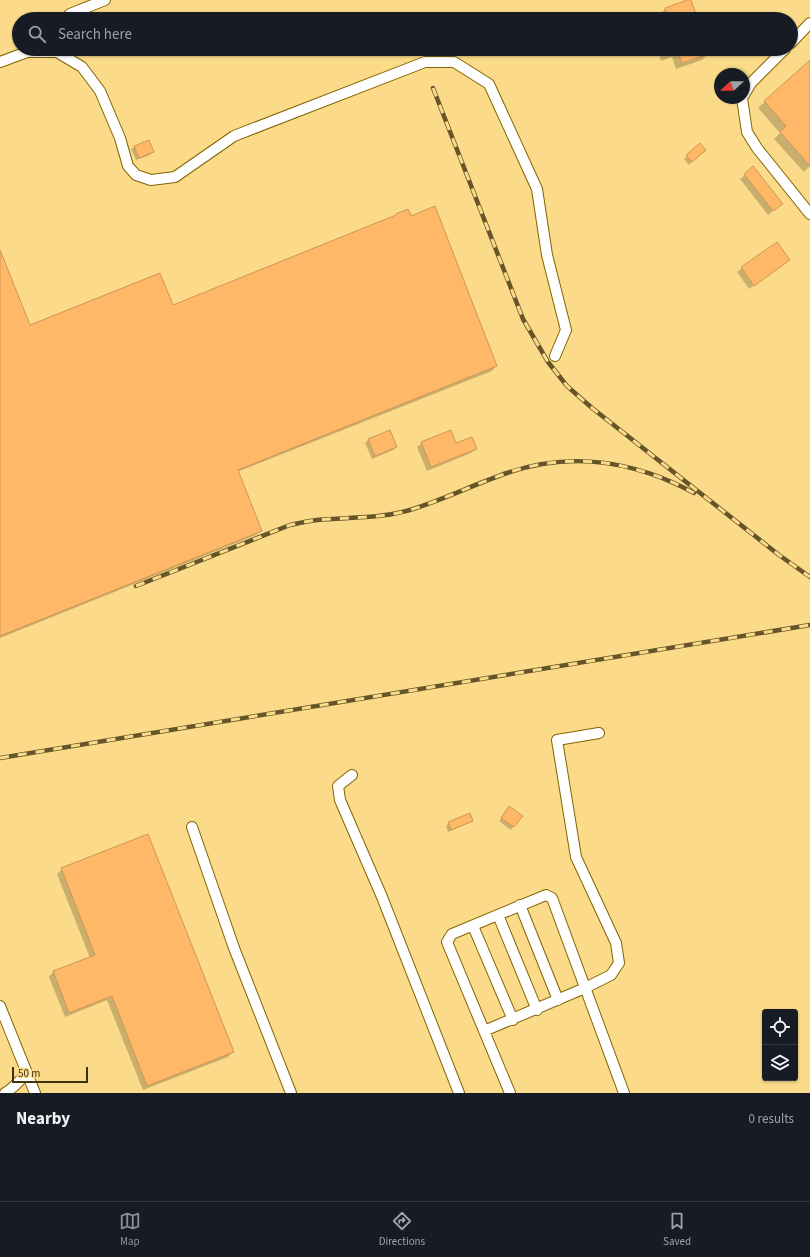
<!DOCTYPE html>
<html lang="en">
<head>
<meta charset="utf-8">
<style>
  :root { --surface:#171b24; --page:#242831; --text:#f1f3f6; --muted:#9ea1a6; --line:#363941; --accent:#8c9099 }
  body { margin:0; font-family:"Source Sans 3",sans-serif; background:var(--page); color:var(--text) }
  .controls { position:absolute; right:12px; bottom:12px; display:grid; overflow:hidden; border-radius:4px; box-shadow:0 1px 3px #0004 }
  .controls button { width:36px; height:36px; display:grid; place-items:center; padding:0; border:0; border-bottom:1px solid var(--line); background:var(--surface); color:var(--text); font:20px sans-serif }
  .compass { position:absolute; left:714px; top:68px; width:36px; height:36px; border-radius:50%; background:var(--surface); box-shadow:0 1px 3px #0004; rotate:248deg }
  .scale { position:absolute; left:12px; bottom:10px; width:76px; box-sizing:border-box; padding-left:4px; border:2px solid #3e310e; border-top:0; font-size:11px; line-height:14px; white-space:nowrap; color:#3e310e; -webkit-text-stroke:3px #fbdb89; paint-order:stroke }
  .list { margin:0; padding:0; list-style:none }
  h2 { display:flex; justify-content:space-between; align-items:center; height:52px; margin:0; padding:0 16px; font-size:17px }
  h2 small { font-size:13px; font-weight:400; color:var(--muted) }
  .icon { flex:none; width:22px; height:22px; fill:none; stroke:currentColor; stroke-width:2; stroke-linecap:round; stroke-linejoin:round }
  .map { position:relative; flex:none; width:810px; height:1093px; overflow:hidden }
  .search { position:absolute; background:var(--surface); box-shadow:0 1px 3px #0004; left:12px; right:12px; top:12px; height:44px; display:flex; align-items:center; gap:10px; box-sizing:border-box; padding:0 14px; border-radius:22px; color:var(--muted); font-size:15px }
  .sheet { height:108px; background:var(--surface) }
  nav { display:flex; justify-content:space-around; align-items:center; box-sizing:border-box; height:56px; border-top:1px solid var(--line); background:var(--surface); font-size:11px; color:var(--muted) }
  nav a { display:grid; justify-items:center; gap:2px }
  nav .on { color:var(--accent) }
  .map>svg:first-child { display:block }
  .shadow { fill:#0003 }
  .building { fill:#feb868; stroke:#cf9655 }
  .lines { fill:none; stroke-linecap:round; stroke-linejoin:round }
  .minor-casing { stroke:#826400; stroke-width:12 }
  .minor { stroke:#fff; stroke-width:10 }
  .rail-casing { stroke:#665528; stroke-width:4.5 }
  .rail { stroke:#fbdb89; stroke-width:3; stroke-dasharray:9; stroke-linecap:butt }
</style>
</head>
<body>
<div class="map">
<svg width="810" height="1093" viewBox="0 0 810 1093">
  <rect width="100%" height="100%" fill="#fbdb89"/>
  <path class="shadow" d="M690 0 697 19H660L659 15 665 9Z
    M657 49H707L708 54 702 60 676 69 672 57 661 61Z
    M810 61V166L804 172 774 139 780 133 758 108Z
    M148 141 152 152 150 155 136 160 131 149 134 147Z
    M700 144 702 153 689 165 684 159Z
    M745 175 781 204 768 215 740 179Z
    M411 217 496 366 492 371 237 472 261 531 256 535 0 638V252L30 326 172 306Z
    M789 260 749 289 737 272 742 268Z
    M389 431 396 447 393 450 372 459 365 443 368 440Z
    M422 443 455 444 476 449 471 453 427 471 417 447Z
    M507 811 521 816 511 830 499 821Z
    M472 820 469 823 448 832 446 826 449 823Z
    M62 869 233 1052 228 1057 143 1090 107 1000 65 1017 49 977 53 972 90 958 57 874Z"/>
  <path class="building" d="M687 0H691L698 19H668L665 8Z
    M677 49H719L720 50 682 63Z
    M810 60V166L780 132 786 126 764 101Z
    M149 140 154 152 139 158 134 146Z
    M700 143 706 150 692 162 686 155Z
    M753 166 783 204 773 211 744 174Z
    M435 206 497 366 238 470 262 531 0 636V250L30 325 160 273 173 305 396 215V214L408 209 411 216Z
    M777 242 790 260 754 286 741 267Z
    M390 430 397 447 375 456 368 439Z
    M451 430 456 443 472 437 477 449 431 467 421 442Z
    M509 806 523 816 514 827 501 818Z
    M470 813 473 821 451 830 448 822Z
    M148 834 234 1052 147 1086 112 996 69 1013 53 971 95 955 61 868Z"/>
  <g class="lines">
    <defs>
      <path id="minor" d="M65 19 70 14 105 0
        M791 43 810 23
        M0 62 27 52H57L82 67 100 91 120 138 128 166 136 175 151 180 175 177 234 136 425 62H454L489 84 537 189 547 255 566 330 555 356
        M744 95 751 83 785 49
        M742 98 747 132 757 148 810 214
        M352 775 338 786 340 800 382 897 459 1093
        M192 827 234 948 291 1093
        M520 905 558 1000
        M498 915 537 1010
        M473 926 513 1020
        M0 1006 35 1093
        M484 1031 585 988 611 975 619 963 616 943 576 857 557 740 599 733
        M5 1093C14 1088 19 1080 27 1074
        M510 1093 447 942 452 934 546 895 552 898 624 1093"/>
    </defs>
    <use href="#minor" class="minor-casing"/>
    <use href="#minor" class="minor"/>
    <defs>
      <path id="rail" d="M433 88 523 319 548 362 567 386 592 408 779 555 810 577
        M136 586 290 525C299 523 308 521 317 520 349 517 382 519 413 509 445 499 475 484 507 473 571 451 635 461 694 493
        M0 758 810 625"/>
    </defs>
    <use href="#rail" class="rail-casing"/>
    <use href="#rail" class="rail"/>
  </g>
</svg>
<div class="controls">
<button><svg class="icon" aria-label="locate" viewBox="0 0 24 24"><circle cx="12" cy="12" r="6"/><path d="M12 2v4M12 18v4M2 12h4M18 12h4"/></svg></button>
<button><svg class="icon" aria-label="layers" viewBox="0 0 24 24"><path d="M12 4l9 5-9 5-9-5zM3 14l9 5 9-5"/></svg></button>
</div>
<svg class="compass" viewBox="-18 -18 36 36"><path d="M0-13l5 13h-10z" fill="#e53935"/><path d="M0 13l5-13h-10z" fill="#9ea1a6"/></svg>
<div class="scale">50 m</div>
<div class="search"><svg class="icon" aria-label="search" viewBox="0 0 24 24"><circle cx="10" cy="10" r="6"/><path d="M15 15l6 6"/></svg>Search here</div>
</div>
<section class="sheet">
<h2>Nearby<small>0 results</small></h2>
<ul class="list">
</ul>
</section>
<nav>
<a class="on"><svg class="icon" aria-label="map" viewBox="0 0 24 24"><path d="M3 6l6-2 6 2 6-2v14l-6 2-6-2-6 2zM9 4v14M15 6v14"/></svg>Map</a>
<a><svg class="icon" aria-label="directions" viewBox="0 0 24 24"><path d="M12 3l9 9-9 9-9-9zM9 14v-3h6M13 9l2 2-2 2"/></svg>Directions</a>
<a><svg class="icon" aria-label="saved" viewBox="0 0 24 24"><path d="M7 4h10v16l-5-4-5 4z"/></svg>Saved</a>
</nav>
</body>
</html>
